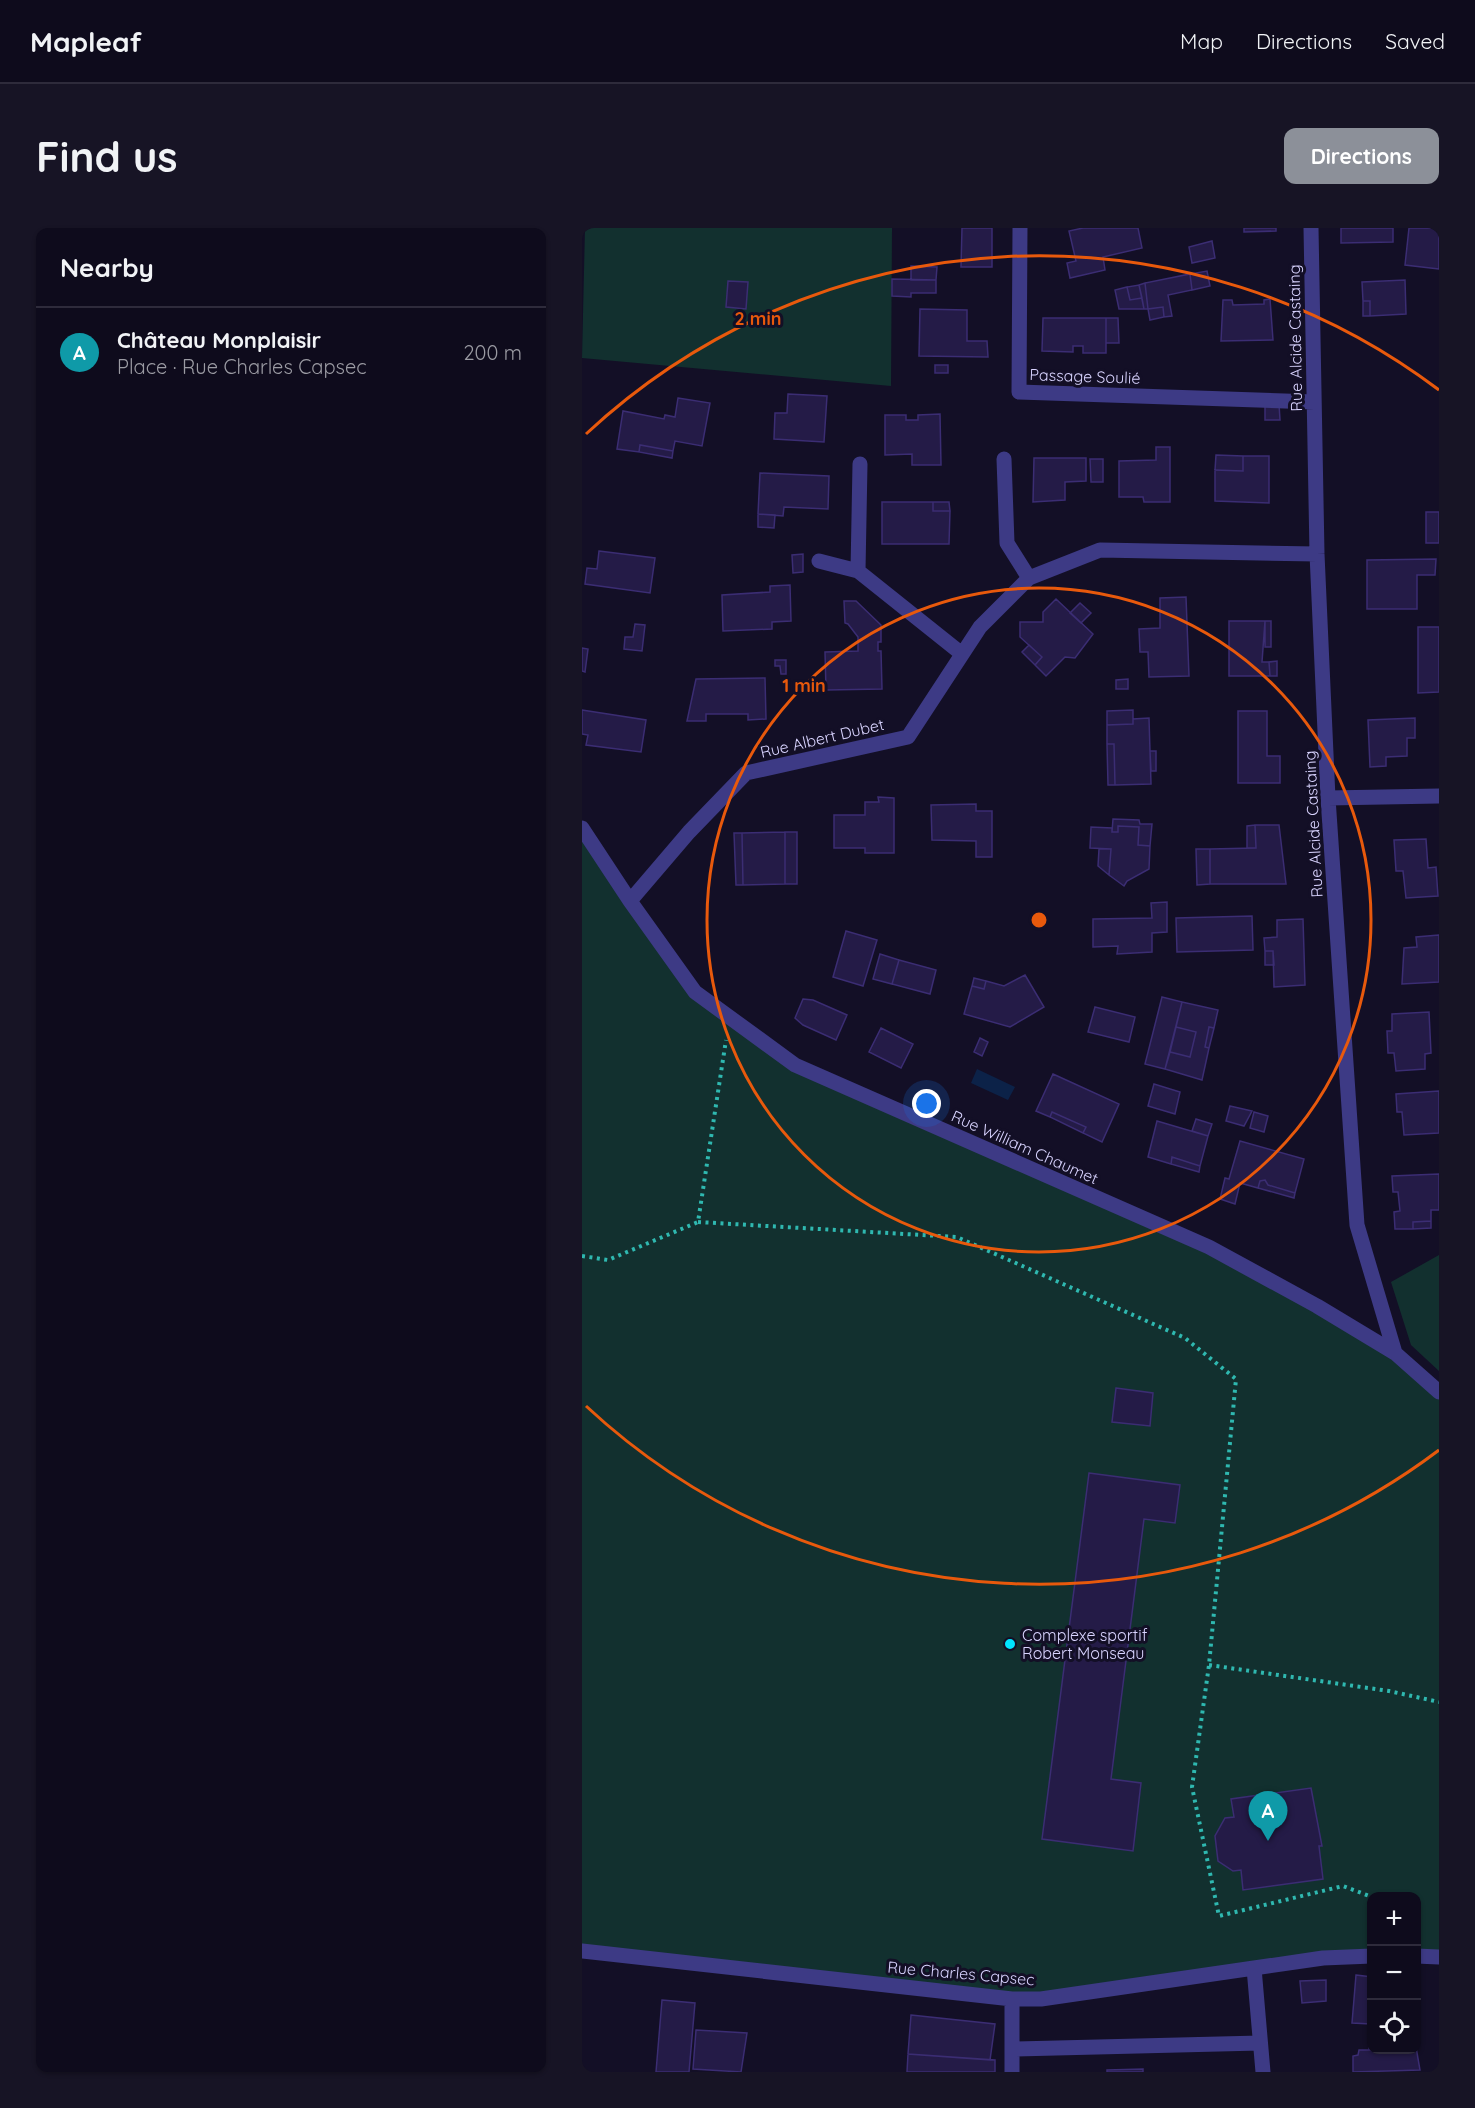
<!DOCTYPE html>
<html lang="en">
<head>
<meta charset="utf-8">
<style>
  :root { --surface:#0e0b1c; --page:#171425; --text:#f1f3f6; --muted:#9b9ba3; --line:#2e2b3b; --accent:#8c9099 }
  body { margin:0; font-family:Quicksand,sans-serif; background:var(--page); color:var(--text) }
  .controls { position:absolute; right:18px; bottom:18px; display:grid; overflow:hidden; border-radius:12px; box-shadow:0 2px 4px #0004 }
  .controls button { width:54px; height:54px; display:grid; place-items:center; padding:0; border:0; border-bottom:2px solid var(--line); background:var(--surface); color:var(--text); font:30px sans-serif }
  .you { position:absolute; left:345px; top:876px; width:21px; height:21px; margin:-15px; border:4px solid #fff; border-radius:50%; background:#1a73e8; box-shadow:0 0 0 9px #1a73e833 }
  .badge { display:grid; place-items:center; width:39px; height:39px; border-radius:50%; background:var(--accent); color:#fff; font-size:20px; font-weight:700 }
  .pin { position:absolute; translate:-50% -50px; filter:drop-shadow(0 2px 3px #0008) }
  .pin::after { content:''; position:absolute; top:32px; width:21px; height:18px; background:inherit; clip-path:polygon(0 0,100% 0,50% 100%) }
  .list { margin:0; padding:0; list-style:none }
  h2 { display:flex; justify-content:space-between; align-items:center; height:78px; margin:0; padding:0 24px; font-size:26px }
  h2 small { font-size:20px; font-weight:400; color:var(--muted) }
  .list li { display:grid; grid-template-columns:39px 1fr auto; gap:18px; align-items:center; box-sizing:border-box; height:90px; padding:0 24px; border-top:2px solid var(--line) }
  .list b { display:block; font-size:22px; white-space:nowrap }
  .list p { margin:0; font-size:20px; white-space:nowrap; color:var(--muted) }
  .list em { font-size:20px; font-style:normal; color:var(--muted) }
  .icon { flex:none; width:33px; height:33px; fill:none; stroke:currentColor; stroke-width:2; stroke-linecap:round; stroke-linejoin:round }
  .map { position:relative; flex:none; width:857px; height:1844px; overflow:hidden; border-radius:12px }
  header { display:flex; align-items:center; gap:36px; box-sizing:border-box; height:84px; padding:0 30px; background:var(--surface); border-bottom:2px solid var(--line) }
  header strong { font-size:28px }
  nav { display:flex; gap:33px; margin-inline-start:auto; font-size:21px }
  .intro { display:flex; align-items:center; justify-content:space-between; box-sizing:border-box; height:144px; padding:0 36px }
  h1 { margin:0; font-size:42px }
  .button { padding:15px 27px; border-radius:12px; background:var(--accent); color:#fff; font-size:21px; font-weight:700 }
  main { display:flex; gap:36px; padding:0 36px }
  aside { flex:1; background:var(--surface); border-radius:12px; box-shadow:0 2px 4px #0004 }
  .map>svg:first-child { display:block }
  .green { fill:#12302f }
  .water { fill:#0c2248 }
  .building { fill:#241b47; stroke:#3b2d73; stroke-width:1.5 }
  .lines { fill:none; stroke-linecap:round; stroke-linejoin:round }
  .path { stroke:#2fb8b0; stroke-width:4; stroke-dasharray:3 4.5; stroke-linecap:butt }
  .minor { stroke:#3d3a85; stroke-width:15 }
  .ring { fill:none; stroke:#e8590c; stroke-width:3 }
  .poi-dot { fill:#00e5ff; stroke:#130f26; stroke-width:2 }
  .labels { text-anchor:middle; stroke-width:6; stroke-linejoin:round; paint-order:stroke }
  .street-label { font-size:16px; fill:#d9d4ff; stroke:#130f26 }
  .poi-label { font-size:16px; fill:#d9d4ff; stroke:#130f26; text-anchor:start }
  .centre { fill:#e8590c; stroke:#130f26; stroke-width:3 }
  .ring-label { font-size:18px; text-anchor:middle; font-weight:bold; fill:#e8590c; stroke:#130f26; stroke-width:6; stroke-linejoin:round; paint-order:stroke }
</style>
</head>
<body>
<header>
<strong>Mapleaf</strong>
<nav><a>Map</a><a>Directions</a><a>Saved</a></nav>
</header>
<div class="intro"><h1>Find us</h1><a class="button">Directions</a></div>
<main>
<aside>
<h2>Nearby<small></small></h2>
<ul class="list">
<li><span class="badge" style="background:#0f9aa8">A</span><div><b>Château Monplaisir</b><p>Place · Rue Charles Capsec</p></div><em>200 m</em></li>
</ul>
</aside>
<div class="map">
<svg width="857" height="1844" viewBox="0 0 857 1844">
  <rect width="100%" height="100%" fill="#130f26"/>
  <path class="green" d="M3 0H310L309 158 0 130Z
    M0 600 113 764 213 837 627 1019 735 1078 857 1164V1729L835 1728 834 1668H790L789 1728 459 1771 0 1723Z
    M857 1027V1143L829 1117 809 1054Z"/>
  <path class="water" d="M395 841 433 859 426 872 389 855Z"/>
  <path class="building" d="M380 0H410V39H379Z
    M501 0H556L560 20 521 29 523 42 488 50 485 35 494 33 487 3Z
    M662 0H694V3L662 4Z
    M759 0H811V14L759 15Z
    M827 0H857V41L823 37Z
    M630 13 633 30 610 35 607 19Z
    M329 38 355 39 354 52H329Z
    M625 43 628 58 610 62 608 46Z
    M608 46 610 62 586 67 590 88 582 89 581 79 566 81 563 55Z
    M310 51 354 52V65H329V69L310 68Z
    M823 52 824 86 788 88V73H781L780 54Z
    M146 53 166 54 164 81 144 79Z
    M563 55 566 81H562L557 57Z
    M557 57 560 70 548 72 545 59Z
    M545 59 548 72 560 70 562 81H537L533 62Z
    M688 71 691 112 639 113 641 72H650L651 77 682 76V72Z
    M781 73H788V88H781Z
    M581 79 582 89 568 92 566 81Z
    M338 81 385 82V113H405L406 129 337 128Z
    M461 90H524V125H501V118H491V124L460 123Z
    M524 90H536L537 115H524Z
    M353 137H366V145H353Z
    M206 166 245 168 242 214 192 211 193 185H205Z
    M96 170 128 175 120 218 93 213 91 223 58 217 57 224 35 221 41 183 82 191 83 187 93 189Z
    M683 176H697L698 192H683Z
    M358 186 359 237H330V226L303 227V187H324V192H336V187Z
    M58 217 91 223 90 230 57 224Z
    M574 219H588V274H562L561 269H537V233L574 232Z
    M634 227 661 228V243L633 242Z
    M661 228H687V275L633 273V242L661 243Z
    M452 230H504V253L483 254V272L451 274Z
    M508 231H521V254H509Z
    M178 245 247 248 246 281 202 279 201 288 176 286Z
    M300 274H351V283H368L367 316H300Z
    M351 274H367L368 283H351Z
    M844 284H857V315H844Z
    M176 286 193 287 192 300 176 299Z
    M17 323 73 330 68 365 3 356 5 340 15 341Z
    M221 326V344L211 345 210 327Z
    M854 331 853 347H835V381H785V332Z
    M208 357 209 393 190 394V401L141 403 140 367 188 364V358Z
    M604 369 607 448 567 449 566 424H558L557 401 578 400V370Z
    M474 371 511 406 493 430 483 429 464 448 453 437 460 429 438 409V394H461V384Z
    M262 373H274L299 397V414H296V423H299L300 461 244 462 243 424 276 423V409L266 396 263 395Z
    M498 375 509 385 499 395 488 385Z
    M647 393H683L680 434H687L688 448H647Z
    M683 393H689V419H683Z
    M53 396 63 397 60 423 42 421 43 409H51Z
    M836 399H857V464L836 465Z
    M447 417 460 429 453 437 440 424Z
    M0 420 6 421 3 444 0 443Z
    M193 432H204V446H199L198 438H193Z
    M695 433V448H688L687 434Z
    M183 450 184 491 166 492V486H124V493H105L114 451Z
    M546 451V461H534V452Z
    M0 482 64 492 59 524 4 517 6 507 0 506Z
    M551 482V496L525 497V483Z
    M656 483H685V528H698V555H656Z
    M567 490 569 556 533 557 532 516H525V497L551 496V491Z
    M833 490V510H825V528L804 529V538L788 539 786 492Z
    M525 516H532L533 557H526Z
    M568 523H574V543H569Z
    M296 569 312 570V625H283V620H252V587H283V574H297Z
    M394 576V583H410V629H394V613L350 612 349 577Z
    M531 591 557 592 558 596H570L568 618 556 617 557 599 536 598V604H530Z
    M673 597 674 620H665V598Z
    M673 597H697L704 656H628V621L674 620Z
    M536 598 557 599 556 617 568 618 567 641 545 653 542 658 527 647 529 621 508 620 509 599 530 600V604H536Z
    M203 604V656L161 657 160 605Z
    M203 604H215V656H203Z
    M152 605H160L161 657H154Z
    M844 611 846 640 854 639 856 668 824 670 821 643H814L812 612Z
    M517 621H529L527 647 516 638Z
    M614 621H628V656L615 657Z
    M585 674V704L570 705V724L535 726 536 718 511 719V691L570 690 569 675Z
    M670 688 671 722 595 724 594 690Z
    M721 691 723 757 692 759 691 723H683L682 710 695 709V692Z
    M264 703 295 712 281 758 251 749Z
    M857 707V754L820 756 822 720 835 719 834 709Z
    M683 723H691L692 737H683Z
    M298 726 317 732 310 756 291 751Z
    M317 732 354 742 348 766 310 756Z
    M443 747 462 779 428 799 382 786 390 758 402 761 404 753 422 758Z
    M392 750 404 753 402 761 390 758Z
    M580 769 600 774 583 841 563 836Z
    M221 771 231 772 265 787 254 812 221 797 213 790Z
    M600 774 636 782 632 800 627 799 623 819 627 820 620 852 583 841 588 824 608 829 614 804 594 799Z
    M513 779 553 789 547 814 506 804Z
    M847 784 849 825 843 826V841L814 843 812 825H806L805 803H810V786Z
    M594 799 614 804 608 829 588 824Z
    M627 799 632 800 627 820 623 819Z
    M299 800 331 816 319 840 287 824Z
    M398 810 406 814 400 828 392 824Z
    M471 846 537 876 520 914 501 905 504 899 470 884 468 889 454 883Z
    M572 856 598 864 593 886 566 878Z
    M857 863V905L822 907 820 884H815L814 866Z
    M648 878 670 883 662 898 644 893Z
    M470 884 504 899 501 905 468 889Z
    M672 884 686 888 682 904 668 900Z
    M614 891 630 896 626 908 610 903Z
    M575 893 626 908 618 938 590 929 589 936 566 929Z
    M658 913 722 931 713 965 686 957 683 952 678 953 676 960 658 955 653 976 638 971 643 950 647 951Z
    M590 929 618 938 617 944 589 936Z
    M857 946V982H849V993L831 994V1001H813L812 984 818 983 816 964H811L810 948Z
    M683 952 686 957 713 965 712 970 676 960 678 953Z
    M849 993V1000L831 1001V994Z
    M534 1160 571 1165 568 1198 530 1194Z
    M507 1245 598 1257 593 1295 562 1291 529 1551 559 1555 551 1623 460 1611Z
    M729 1560 740 1618H737L741 1651 661 1662 659 1642 651 1643 636 1633 633 1608 643 1590 652 1589 649 1571Z
    M774 1747 790 1749V1821H787L789 1796 770 1795Z
    M744 1752V1773L720 1775 718 1753Z
    M80 1772 113 1775 107 1844H74Z
    M329 1787 413 1796 408 1832 326 1826Z
    M114 1802 165 1805 159 1844 111 1841Z
    M834 1819 838 1842 771 1844V1828L776 1827 777 1822H834Z
    M326 1826 413 1832V1844H325Z
    M561 1841V1844H525V1842Z"/>
  <g class="lines">
    <path class="path" d="M116 994 375 1009 603 1110 654 1151 627 1437 610 1559 637 1688 761 1658 790 1669
      M0 1028 26 1032 116 994 144 812
      M627 1437 807 1463 857 1474"/>
    <path class="minor" d="M438 0 437 164 732 174
      M729 0 735 326 746 570 775 997 813 1125 857 1164
      M422 231 425 315 447 350
      M278 236 276 343 380 426
      M237 333 276 343
      M746 570 857 568
      M0 600 48 673 113 764 213 837 627 1019 735 1078 813 1125
      M48 673 107 604 164 545 326 509 398 399 447 350 518 322 735 326
      M0 1723 430 1771H459L741 1730 790 1728
      M834 1728 857 1729
      M672 1740 681 1844
      M430 1771V1844
      M430 1821 678 1815"/>
  </g>
  <g class="ring">
    <circle cx="457" cy="692" r="332"/>
    <path d="M857 1222A664 664 0 0 1 4 1178M4 206A664 664 0 0 1 857 162"/>
  </g>
  <circle class="poi-dot" cx="428" cy="1416" r="6"/>
  <g class="labels">
    <g class="street-label">
      <text transform="translate(713 110) rotate(-91)" y="6">Rue Alcide Castaing</text>
      <text transform="translate(503 148) rotate(2)" y="6">Passage Soulié</text>
      <text transform="translate(240 510) rotate(-13)" y="6">Rue Albert Dubet</text>
      <text transform="translate(731 596) rotate(-93)" y="6">Rue Alcide Castaing</text>
      <text transform="translate(443 919) rotate(24)" y="6">Rue William Chaumet</text>
      <text transform="translate(379 1745) rotate(5)" y="6">Rue Charles Capsec</text>
    </g>
    <g class="poi-label">
      <text x="440" y="1413">Complexe sportif<tspan x="440" dy="18">Robert Monseau</tspan></text>
    </g>
  </g>
  <circle cx="457" cy="692" r="9" class="centre"/>
  <g class="ring-label">
    <text x="176" y="97">2 min</text>
    <text x="222" y="464">1 min</text>
  </g>
</svg>
<div class="controls">
<button>+</button>
<button>−</button>
<button><svg class="icon" aria-label="locate" viewBox="0 0 24 24"><circle cx="12" cy="12" r="6"/><path d="M12 2v4M12 18v4M2 12h4M18 12h4"/></svg></button>
</div>
<div class="you"></div>
<div class="pin badge" style="left:686px;top:1613px;background:#0f9aa8">A</div>
</div>
</main>
</body>
</html>
